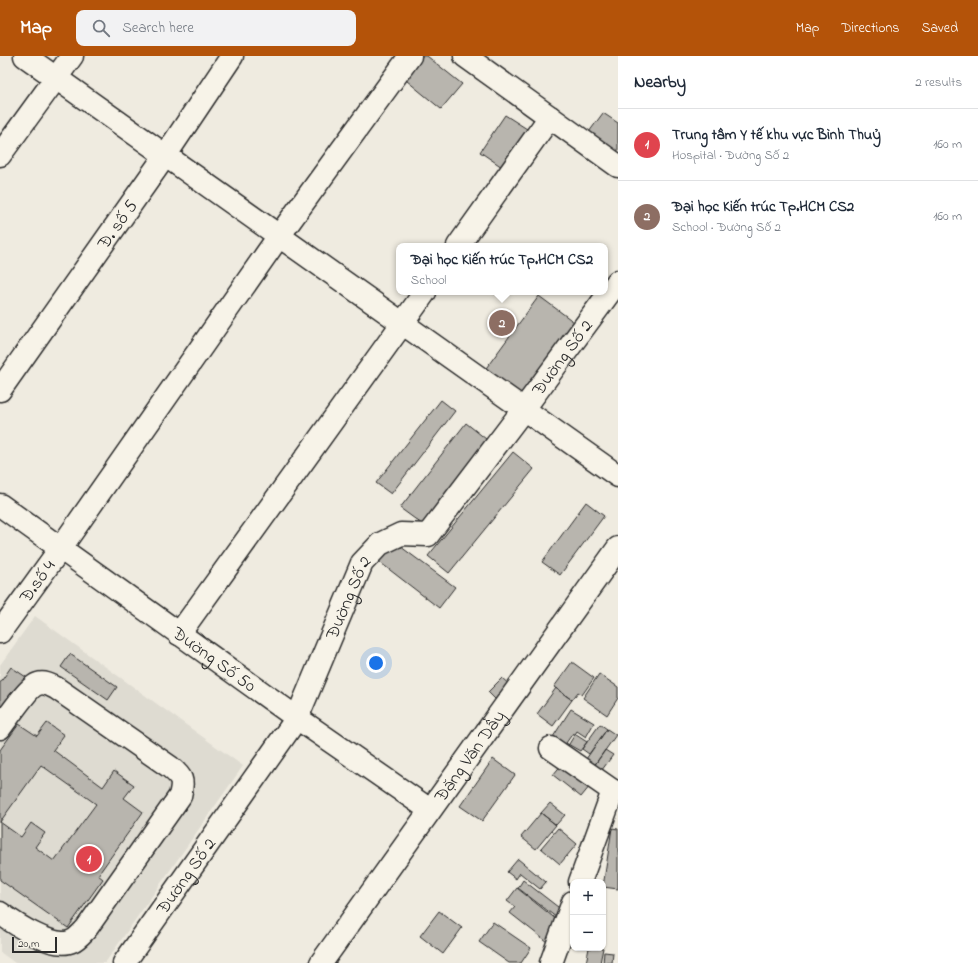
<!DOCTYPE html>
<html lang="en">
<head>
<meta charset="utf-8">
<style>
  :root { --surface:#fff; --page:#f2f2f3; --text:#1f2937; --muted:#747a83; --line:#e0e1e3; --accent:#b45309 }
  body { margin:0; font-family:"Indie Flower",sans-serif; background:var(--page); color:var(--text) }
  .controls { position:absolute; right:12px; bottom:12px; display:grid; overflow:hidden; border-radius:8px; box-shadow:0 1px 3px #0004 }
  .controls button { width:36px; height:36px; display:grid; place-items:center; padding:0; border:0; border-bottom:1px solid var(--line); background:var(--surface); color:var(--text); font:20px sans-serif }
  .scale { position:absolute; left:12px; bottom:10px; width:45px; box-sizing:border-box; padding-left:4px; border:2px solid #2b2b2b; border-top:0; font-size:11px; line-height:14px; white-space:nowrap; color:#2b2b2b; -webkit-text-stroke:3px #f7f3e8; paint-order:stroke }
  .you { position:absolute; left:376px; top:607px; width:14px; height:14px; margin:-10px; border:3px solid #fff; border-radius:50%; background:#1a73e8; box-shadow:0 0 0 6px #1a73e833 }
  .badge { display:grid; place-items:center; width:26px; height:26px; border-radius:50%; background:var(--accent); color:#fff; font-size:13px; font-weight:700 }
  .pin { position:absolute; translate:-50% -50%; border:2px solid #fff; box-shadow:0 1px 4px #0006 }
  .popup { position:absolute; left:396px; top:187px; width:212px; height:52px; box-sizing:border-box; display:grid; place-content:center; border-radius:8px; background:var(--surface); filter:drop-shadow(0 1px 3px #0005); font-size:13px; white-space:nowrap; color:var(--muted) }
  .popup b { font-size:15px; color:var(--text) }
  .popup::after { content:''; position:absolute; left:50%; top:100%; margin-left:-8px; border:8px solid transparent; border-top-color:var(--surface) }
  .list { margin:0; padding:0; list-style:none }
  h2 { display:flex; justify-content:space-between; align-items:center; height:52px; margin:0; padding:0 16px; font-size:17px }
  h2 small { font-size:13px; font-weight:400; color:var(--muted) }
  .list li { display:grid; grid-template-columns:26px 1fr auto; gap:12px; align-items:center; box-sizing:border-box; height:72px; padding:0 16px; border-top:1px solid var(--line) }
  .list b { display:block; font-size:15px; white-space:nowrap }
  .list p { margin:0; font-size:13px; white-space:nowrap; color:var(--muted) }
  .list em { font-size:13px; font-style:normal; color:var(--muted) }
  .icon { flex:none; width:22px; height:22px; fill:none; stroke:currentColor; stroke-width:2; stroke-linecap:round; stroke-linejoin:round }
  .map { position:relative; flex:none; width:618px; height:907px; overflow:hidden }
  header { display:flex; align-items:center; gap:24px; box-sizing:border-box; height:56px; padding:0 20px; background:var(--accent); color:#fff }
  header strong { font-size:19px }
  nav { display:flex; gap:22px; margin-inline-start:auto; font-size:14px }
  .search { width:280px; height:36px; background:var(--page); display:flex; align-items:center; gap:10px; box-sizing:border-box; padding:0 14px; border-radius:8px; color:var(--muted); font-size:15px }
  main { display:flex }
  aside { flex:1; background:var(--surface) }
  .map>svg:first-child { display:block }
  .built { fill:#dedbd1 }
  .building { fill:#b8b5ae; stroke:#2b2b2b; fill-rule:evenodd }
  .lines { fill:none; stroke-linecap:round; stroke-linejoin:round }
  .minor-casing { stroke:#2b2b2b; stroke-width:25 }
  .minor { stroke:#f7f3e8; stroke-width:22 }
  .labels { text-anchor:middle; stroke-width:3; stroke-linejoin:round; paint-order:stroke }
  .street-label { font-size:18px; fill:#2b2b2b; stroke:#f7f3e8 }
</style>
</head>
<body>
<header>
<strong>Map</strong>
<div class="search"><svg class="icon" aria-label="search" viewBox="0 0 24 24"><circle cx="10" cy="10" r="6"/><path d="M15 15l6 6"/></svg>Search here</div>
<nav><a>Map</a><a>Directions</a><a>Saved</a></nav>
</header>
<main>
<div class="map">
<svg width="618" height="907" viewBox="0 0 618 907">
  <rect width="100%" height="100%" fill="#efebe0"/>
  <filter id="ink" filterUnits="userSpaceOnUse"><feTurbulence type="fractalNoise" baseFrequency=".025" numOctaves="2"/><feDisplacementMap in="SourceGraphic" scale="8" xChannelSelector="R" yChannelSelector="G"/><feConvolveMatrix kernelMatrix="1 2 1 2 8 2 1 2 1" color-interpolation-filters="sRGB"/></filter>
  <g filter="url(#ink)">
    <path class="built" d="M35 560 243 710 105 907H15L0 896V609Z"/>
    <path class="building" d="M418 0H427L462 28 441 53 401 20Z
      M603 57 618 67V98L589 76Z
      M505 59 527 73 502 111 480 96Z
      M539 240 574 266 519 340 484 315Z
      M441 344 455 355 391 438 376 427Z
      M466 367 491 387 426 471 400 452Z
      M513 396 534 413 449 517 428 500Z
      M586 446 604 460 560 519 542 506Z
      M393 485 455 531 439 552 377 504Z
      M70 598 117 631 108 644 61 611Z
      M572 606 594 622 582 639 578 636 572 644 554 631Z
      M11 611 26 621 0 656V627Z
      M599 618 618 631V642L607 659 583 642Z
      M502 622 512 631 498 646 488 636Z
      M556 632 572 644 553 670 537 658Z
      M571 653 594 667 586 681 577 675 566 693 551 684Z
      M47 667 64 679 53 694 103 731 114 715 134 729 124 742 143 756 98 819 103 823 68 872 0 824V694L19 668 37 680ZM41 709 96 748 54 805 35 791 45 777 31 767 21 781 0 766Z
      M600 668 607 673 589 698 582 693Z
      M607 673 616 679 594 710 586 703Z
      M573 677 587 686 580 695 566 687Z
      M605 694 613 699 596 722 589 717Z
      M493 703 515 719 482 765 460 750Z
      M562 708 590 730 581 741 553 719Z
      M550 747 565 759 556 769 541 757Z
      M541 757 556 769 536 793 521 781Z
      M558 772 577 788 560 808 541 792Z
      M612 772 618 773V833L603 831Z
      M518 803 546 826 540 833 520 817 516 823 507 816Z
      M523 824 567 858 561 865 518 832Z
      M517 832 562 868 547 886 510 857 515 851 507 845Z
      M439 855 462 872 443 898 420 880Z
      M493 866 531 892 521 907H509L479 886Z
      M589 892H603L600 907H586Z
      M604 896 613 897 612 907H603Z"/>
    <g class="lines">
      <defs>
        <g id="minor">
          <path d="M25 0 618 420"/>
          <path d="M465 0 618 110"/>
          <path d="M0 99 72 0"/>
          <path d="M458 190 550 61"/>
          <path id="s1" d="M0 334 165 100 232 0"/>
          <path id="s2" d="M0 449 297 662 430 754"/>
          <path id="s3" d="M0 576 60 493 279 180 410 0"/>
          <path d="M179 578 425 236"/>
          <path d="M0 672C7 663 29 630 38 628 44 626 50 629 56 632L170 711C182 721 184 724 180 740L86 873C82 877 77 883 72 885 54 894 15 868 0 857"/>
          <path d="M551 692 613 735"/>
          <path d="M580 826 613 735 618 736"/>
          <path id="s4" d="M124 907 297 662 362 507 380 488 401 478 428 479 523 354 618 225"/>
          <path id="s5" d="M321 907 618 492"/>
          <path d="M551 907 573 846"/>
        </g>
      </defs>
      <use href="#minor" class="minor-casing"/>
      <use href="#minor" class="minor"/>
    </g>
  </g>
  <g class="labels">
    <g class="street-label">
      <text dy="6" stroke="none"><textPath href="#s1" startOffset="203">Đ. số 5</textPath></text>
      <text dy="6" stroke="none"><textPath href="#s4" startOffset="767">Đường Số 2</textPath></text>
      <text dy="6" stroke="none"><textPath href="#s3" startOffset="63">Đ.số 4</textPath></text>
      <text dy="6" stroke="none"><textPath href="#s4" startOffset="431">Đường Số 2</textPath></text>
      <text dy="6" stroke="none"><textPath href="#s2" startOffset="264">Đường Số 50</textPath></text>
      <text dy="6" stroke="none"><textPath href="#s5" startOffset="255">Đặng Văn Dầy</textPath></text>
      <text dy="6" stroke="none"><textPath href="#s4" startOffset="107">Đường Số 2</textPath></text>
    </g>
  </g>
</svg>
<div class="controls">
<button>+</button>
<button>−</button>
</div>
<div class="scale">20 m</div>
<div class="you"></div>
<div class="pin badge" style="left:89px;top:803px;background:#e0444e">1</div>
<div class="pin badge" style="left:502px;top:267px;background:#8d6e63">2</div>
<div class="popup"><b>Đại học Kiến trúc Tp.HCM CS2</b>School</div>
</div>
<aside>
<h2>Nearby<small>2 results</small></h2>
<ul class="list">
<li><span class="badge" style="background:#e0444e">1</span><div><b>Trung tâm Y tế khu vực Bình Thuỷ</b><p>Hospital · Đường Số 2</p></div><em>160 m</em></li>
<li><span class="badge" style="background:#8d6e63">2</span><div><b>Đại học Kiến trúc Tp.HCM CS2</b><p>School · Đường Số 2</p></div><em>160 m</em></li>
</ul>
</aside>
</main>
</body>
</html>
